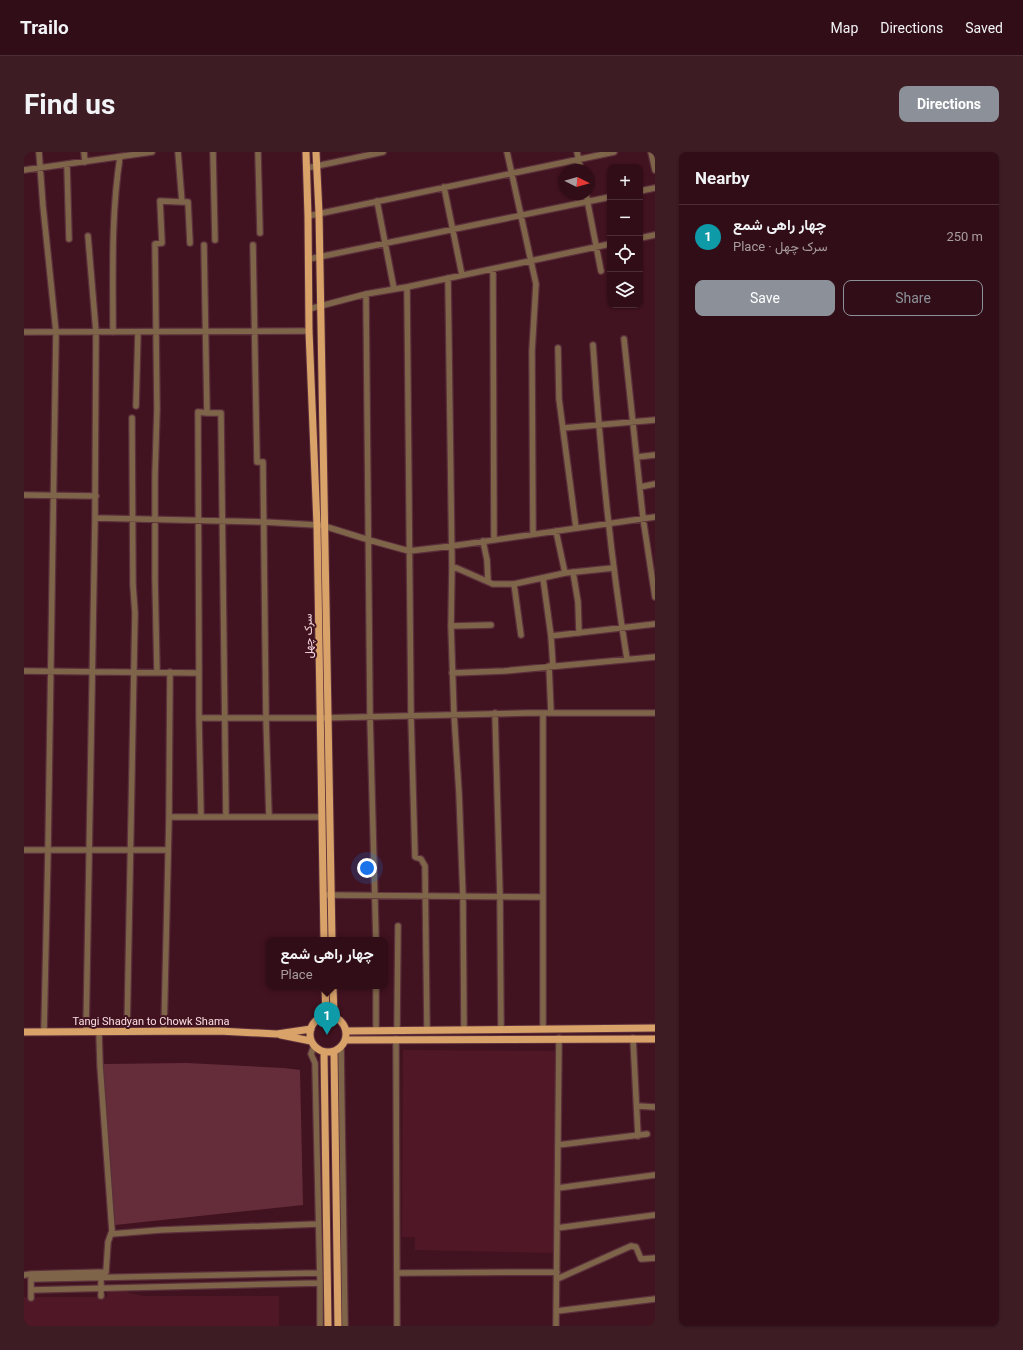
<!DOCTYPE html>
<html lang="en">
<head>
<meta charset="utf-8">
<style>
  :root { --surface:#310e17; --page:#3d1c24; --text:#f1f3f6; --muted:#a89ca1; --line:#4c2e36; --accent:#8c9099 }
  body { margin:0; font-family:Roboto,Vazirmatn,sans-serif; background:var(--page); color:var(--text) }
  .controls { position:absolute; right:12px; top:12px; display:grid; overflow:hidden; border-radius:8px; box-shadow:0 1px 3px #0004 }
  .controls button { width:36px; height:36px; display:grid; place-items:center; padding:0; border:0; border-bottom:1px solid var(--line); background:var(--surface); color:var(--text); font:20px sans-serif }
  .compass { position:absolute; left:535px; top:12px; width:36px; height:36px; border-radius:50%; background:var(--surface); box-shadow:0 1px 3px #0004; rotate:95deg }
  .you { position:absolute; left:343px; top:716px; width:14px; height:14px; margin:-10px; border:3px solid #fff; border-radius:50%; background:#1a73e8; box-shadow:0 0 0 6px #1a73e833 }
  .badge { display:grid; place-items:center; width:26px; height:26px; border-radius:50%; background:var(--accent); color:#fff; font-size:13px; font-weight:700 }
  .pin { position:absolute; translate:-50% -33px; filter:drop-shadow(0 1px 2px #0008) }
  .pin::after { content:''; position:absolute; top:21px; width:14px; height:12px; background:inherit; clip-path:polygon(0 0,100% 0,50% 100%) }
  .popup { position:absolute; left:242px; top:785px; width:122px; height:52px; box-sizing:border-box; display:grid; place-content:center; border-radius:8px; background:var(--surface); filter:drop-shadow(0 1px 3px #0005); font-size:13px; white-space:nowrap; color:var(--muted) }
  .popup b { font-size:15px; color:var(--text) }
  .popup::after { content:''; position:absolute; left:50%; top:100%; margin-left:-8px; border:8px solid transparent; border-top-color:var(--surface) }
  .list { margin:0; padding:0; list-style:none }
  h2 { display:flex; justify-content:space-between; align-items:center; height:52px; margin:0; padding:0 16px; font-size:17px }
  h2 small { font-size:13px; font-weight:400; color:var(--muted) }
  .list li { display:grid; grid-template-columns:26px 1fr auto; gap:12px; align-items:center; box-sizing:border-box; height:64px; padding:0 16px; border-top:1px solid var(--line) }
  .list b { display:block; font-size:15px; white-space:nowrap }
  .list p { margin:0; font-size:13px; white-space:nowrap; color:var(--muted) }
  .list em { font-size:13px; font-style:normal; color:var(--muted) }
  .actions { display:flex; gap:8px; padding:12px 16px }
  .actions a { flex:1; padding:9px 0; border:1px solid var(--accent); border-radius:8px; text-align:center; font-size:14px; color:var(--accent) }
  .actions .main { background:var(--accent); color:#fff }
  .icon { flex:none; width:22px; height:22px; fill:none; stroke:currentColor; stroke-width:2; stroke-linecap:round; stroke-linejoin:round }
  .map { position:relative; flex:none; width:631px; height:1174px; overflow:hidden; border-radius:8px }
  header { display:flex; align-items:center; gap:24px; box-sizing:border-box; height:56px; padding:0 20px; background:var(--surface); border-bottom:1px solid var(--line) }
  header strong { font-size:19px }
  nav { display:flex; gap:22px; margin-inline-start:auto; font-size:14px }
  .intro { display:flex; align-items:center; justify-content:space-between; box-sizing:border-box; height:96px; padding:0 24px }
  h1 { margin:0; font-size:28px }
  .button { padding:10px 18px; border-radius:8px; background:var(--accent); color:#fff; font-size:14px; font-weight:700 }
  main { display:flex; gap:24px; padding:0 24px }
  aside { flex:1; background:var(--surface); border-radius:8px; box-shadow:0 1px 3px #0004 }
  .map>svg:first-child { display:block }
  .built { fill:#501827 }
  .green { fill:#652d3a }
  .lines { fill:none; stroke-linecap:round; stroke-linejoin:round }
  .minor-casing { stroke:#5b2f3b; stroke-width:8 }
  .major-casing { stroke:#5b2f3b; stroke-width:9 }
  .minor { stroke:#7e6449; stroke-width:5.5 }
  .major { stroke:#d8a269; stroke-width:7 }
  .labels { text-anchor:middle; stroke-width:4; stroke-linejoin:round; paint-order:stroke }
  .street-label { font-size:11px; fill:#fbe0e4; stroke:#41121f }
</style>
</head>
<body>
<header>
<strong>Trailo</strong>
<nav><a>Map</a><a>Directions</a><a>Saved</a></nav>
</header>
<div class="intro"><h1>Find us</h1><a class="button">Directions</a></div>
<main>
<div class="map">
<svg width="631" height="1174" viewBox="0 0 631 1174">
  <rect width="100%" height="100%" fill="#41121f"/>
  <path class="built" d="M379 898 532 899 530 1101 391 1098V1085H378Z
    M84 1138H93L119 1144H255V1174H0V1145H83Z"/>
  <path class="green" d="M163 911 260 916 276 918 279 1053 91 1073 79 912Z"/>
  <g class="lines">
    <defs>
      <path id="minor" d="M15 0 19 54 32 180 24 698 20 880
        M60 0 61 10
        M189 0 191 88
        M234 0 236 81
        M483 0 512 132 508 199 509 382
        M553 0 557 18
        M627 0 631 18
        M43 13 45 87
        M283 16 359 0
        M0 18 128 0
        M420 35 438 123
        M616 39 631 36
        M562 42 577 119
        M353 49 370 137
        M158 50H164L166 91
        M284 64 590 0
        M616 86 631 83
        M229 93 233 310H239L242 566 245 665
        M285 107 586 45
        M469 117 470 388
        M424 126 428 414 427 474 430 562 435 641 439 745 440 877
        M383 135 387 563 391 705 397 707 401 714 403 878
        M342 142 346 564 352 788
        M285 157 342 142 383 135 586 92
        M0 180 285 179
        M89 180C89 121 87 63 96 5
        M600 187 619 366 631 445
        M569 193C576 298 586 403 603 507
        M534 196 535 247 552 376
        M112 254 114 180
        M183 261H197L202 665
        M539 276 631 268
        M613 305 631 303
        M616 335 631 332
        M0 343 72 344
        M71 366 240 370 293 373 300 374 345 388 385 399 428 394 631 365
        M532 379 541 421
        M459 389 463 408 464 429
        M428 414 469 432H490L541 421 589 416
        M549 420 554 450 555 481
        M519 426 527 484 631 472
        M490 432 497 483
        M427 474 467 473
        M527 484 529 514
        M525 514 527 561
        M0 519 175 521V566H296L504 561H631
        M133 520 131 427V323L133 257 131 92 138 91 136 49 158 50 154 0
        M175 521 174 260 183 261 180 93
        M428 521 480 519 631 505
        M471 561 476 746 477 877
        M519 561V877
        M175 566 177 665
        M145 665H298
        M0 698H144
        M299 743 519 745
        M352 834V878
        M373 878 374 774
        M140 879 145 665 146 520
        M62 880 71 366 72 180 64 84
        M103 880 111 461 109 433 108 266
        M609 886 614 984
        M372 887 373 1174
        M290 894 287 902 291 911 296 1131
        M317 895 321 1174
        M613 954 631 955
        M534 993 623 982
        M534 1036 631 1023
        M533 1076 631 1063
        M87 1082 136 1078 294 1072
        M373 1121 533 1120
        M0 1123 7 1122 82 1120 84 1090 88 1079 76 913 75 880
        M77 1126V1144
        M533 1127 607 1094 612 1095 617 1107 631 1106
        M7 1138 296 1131V1174
        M7 1146V1127L296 1121
        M533 1159 631 1147
        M532 1174 535 886"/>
      <path id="major" d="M282 0 284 64 285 179 293 373 300 788
        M292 0 295 61 308 788
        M301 834 302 864
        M309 834 310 865
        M286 882a18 18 0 1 1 36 0a18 18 0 1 1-36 0Z
        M322 879 631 876
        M0 880 195 879 253 882 287 877
        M257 883 287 889
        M321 888 631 887
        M300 900 304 1174
        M310 900 314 1174"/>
    </defs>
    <use href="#minor" class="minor-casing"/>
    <use href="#major" class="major-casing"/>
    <use href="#minor" class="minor"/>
    <use href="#major" class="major"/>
  </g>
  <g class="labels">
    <g class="street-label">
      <text transform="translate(284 484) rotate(-91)" y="4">سرک چهل</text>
      <text x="127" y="873">Tangi Shadyan to Chowk Shama</text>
    </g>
  </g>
</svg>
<div class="controls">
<button>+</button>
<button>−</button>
<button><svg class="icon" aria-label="locate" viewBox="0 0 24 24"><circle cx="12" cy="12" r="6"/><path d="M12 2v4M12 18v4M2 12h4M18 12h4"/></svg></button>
<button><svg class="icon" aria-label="layers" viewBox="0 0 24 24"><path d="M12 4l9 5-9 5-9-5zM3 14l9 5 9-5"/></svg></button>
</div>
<svg class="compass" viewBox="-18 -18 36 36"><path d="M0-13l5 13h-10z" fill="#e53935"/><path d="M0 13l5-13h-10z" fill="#a89ca1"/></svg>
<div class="you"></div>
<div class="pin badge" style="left:303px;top:883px;background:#0f9aa8">1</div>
<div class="popup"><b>چهار راهی شمع</b>Place</div>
</div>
<aside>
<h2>Nearby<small></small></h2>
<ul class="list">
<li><span class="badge" style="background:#0f9aa8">1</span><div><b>چهار راهی شمع</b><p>Place · سرک چهل</p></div><em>250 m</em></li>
</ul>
<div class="actions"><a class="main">Save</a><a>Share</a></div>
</aside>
</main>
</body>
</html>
